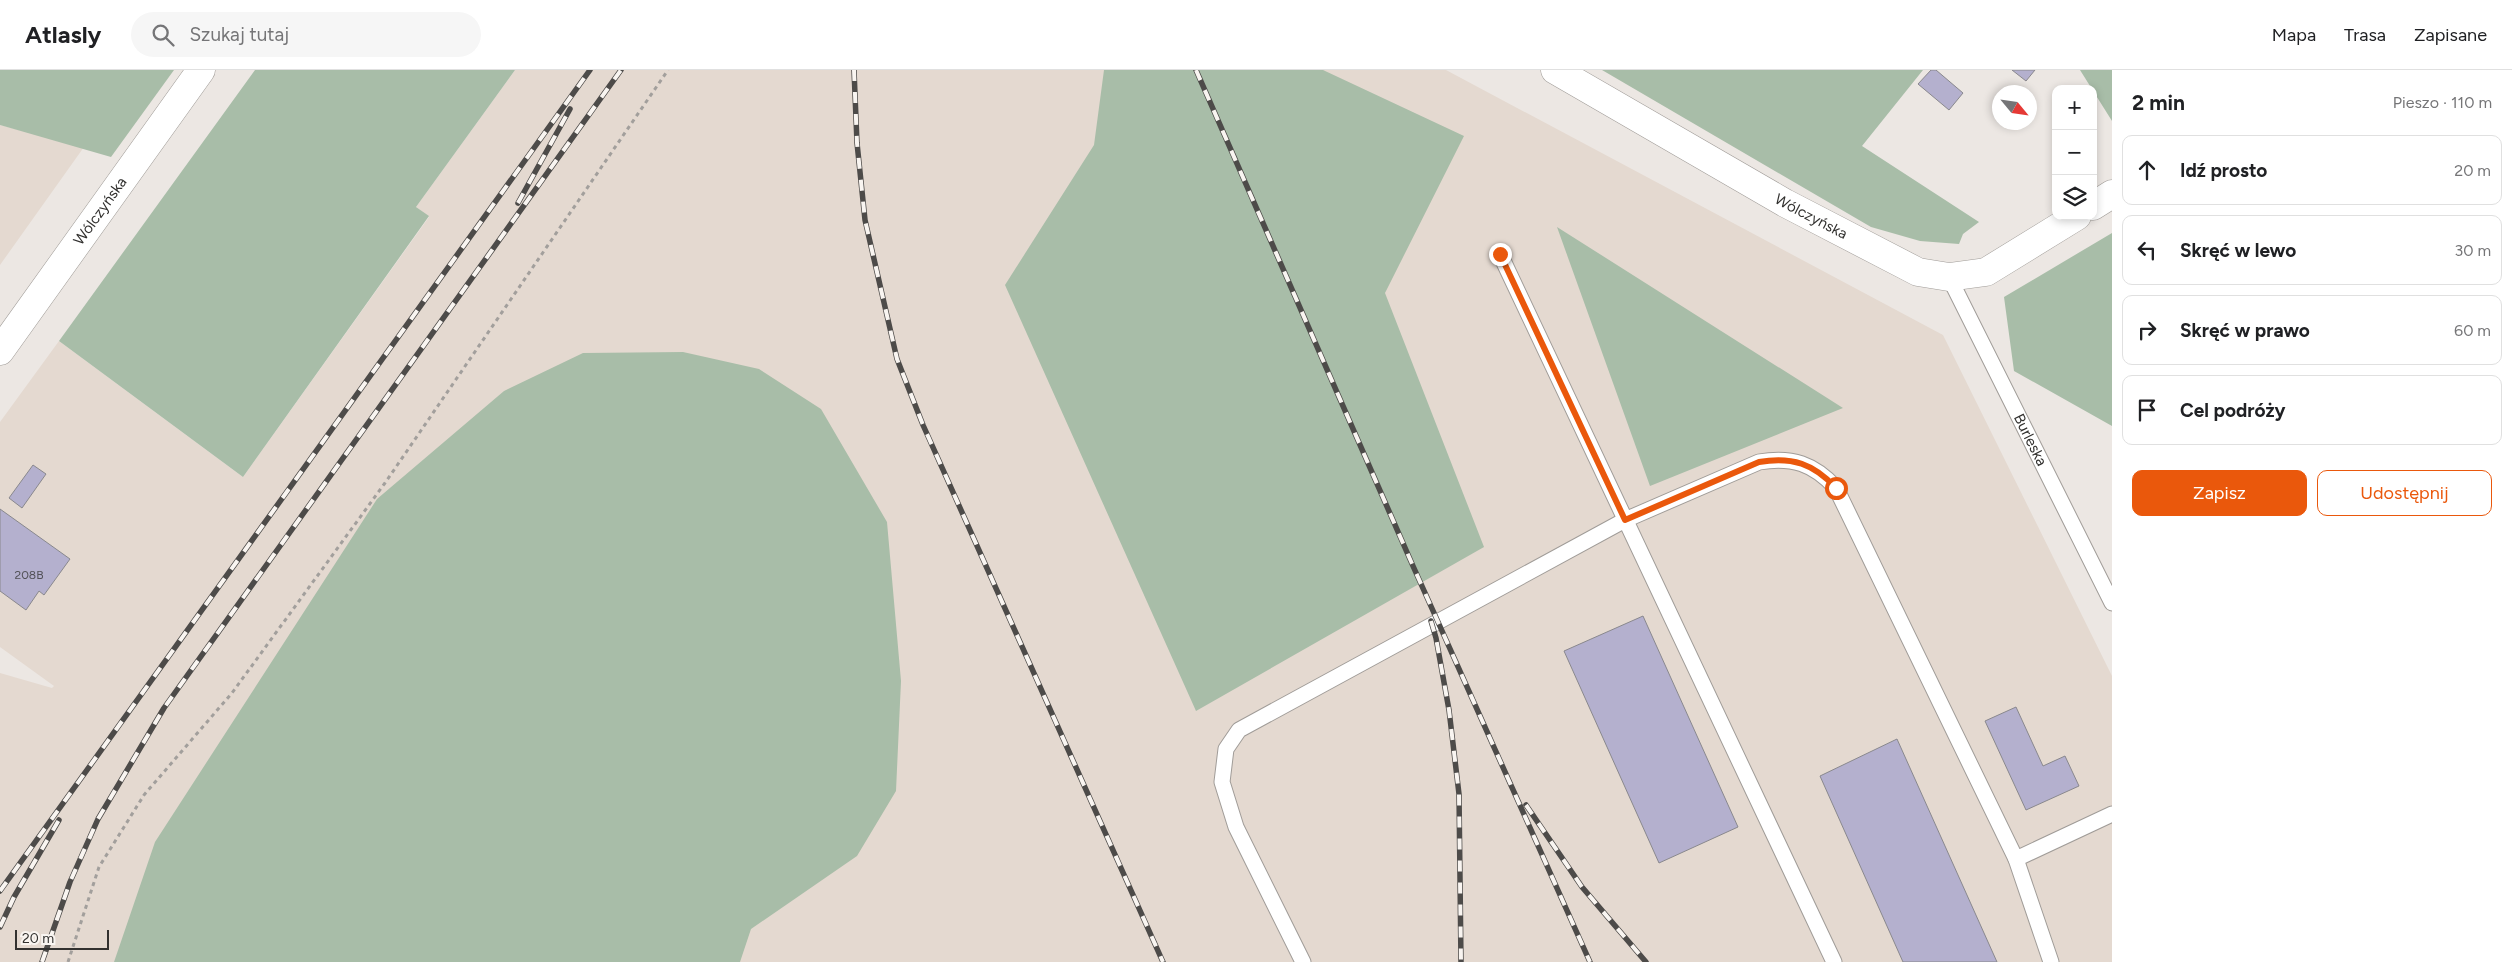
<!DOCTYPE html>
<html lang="pl">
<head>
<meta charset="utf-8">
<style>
  :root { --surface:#fff; --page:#f6f6f6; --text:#202124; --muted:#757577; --line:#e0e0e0; --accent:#ea580c }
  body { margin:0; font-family:Figtree,sans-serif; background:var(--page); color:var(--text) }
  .controls { position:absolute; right:15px; top:15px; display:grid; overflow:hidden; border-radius:10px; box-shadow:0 2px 8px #0003 }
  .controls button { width:45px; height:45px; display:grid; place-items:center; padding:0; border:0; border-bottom:1px solid var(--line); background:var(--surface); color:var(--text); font:25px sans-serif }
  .compass { position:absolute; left:1992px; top:15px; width:45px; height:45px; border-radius:50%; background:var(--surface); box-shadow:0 2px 8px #0003; rotate:119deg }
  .scale { position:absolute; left:15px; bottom:12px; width:94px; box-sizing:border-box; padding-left:5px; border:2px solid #32312f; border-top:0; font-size:14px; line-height:18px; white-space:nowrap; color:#32312f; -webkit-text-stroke:4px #f9f5f1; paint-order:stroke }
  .stop { position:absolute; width:15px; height:15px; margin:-11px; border:4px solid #ea580c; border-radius:50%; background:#fff }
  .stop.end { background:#ea580c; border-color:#fff; box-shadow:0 1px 5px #0008 }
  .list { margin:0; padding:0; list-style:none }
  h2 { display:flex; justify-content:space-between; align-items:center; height:65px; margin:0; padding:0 20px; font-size:21px }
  h2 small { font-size:16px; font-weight:400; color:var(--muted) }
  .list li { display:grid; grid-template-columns:32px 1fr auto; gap:15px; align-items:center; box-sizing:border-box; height:70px; margin:0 10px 10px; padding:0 10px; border:1px solid var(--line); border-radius:10px }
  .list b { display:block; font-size:19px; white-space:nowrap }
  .list em { font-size:16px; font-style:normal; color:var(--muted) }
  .actions { display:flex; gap:10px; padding:15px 20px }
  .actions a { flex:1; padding:11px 0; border:1px solid var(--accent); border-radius:10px; text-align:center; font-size:18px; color:var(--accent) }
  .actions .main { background:var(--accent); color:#fff }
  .icon { flex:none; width:28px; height:28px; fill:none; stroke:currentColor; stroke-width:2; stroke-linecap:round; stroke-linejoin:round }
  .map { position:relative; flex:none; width:2112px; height:892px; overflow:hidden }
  header { display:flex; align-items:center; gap:30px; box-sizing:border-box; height:70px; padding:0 25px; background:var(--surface); border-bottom:1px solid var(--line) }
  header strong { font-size:24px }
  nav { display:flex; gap:28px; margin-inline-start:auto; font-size:18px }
  .search { width:350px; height:45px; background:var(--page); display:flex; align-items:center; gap:12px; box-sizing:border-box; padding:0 18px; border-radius:28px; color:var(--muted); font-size:19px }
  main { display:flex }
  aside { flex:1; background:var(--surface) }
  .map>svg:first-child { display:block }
  .built { fill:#e4d9d0 }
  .green { fill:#a8bda8 }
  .building { fill:#b4b0ce; stroke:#89888d }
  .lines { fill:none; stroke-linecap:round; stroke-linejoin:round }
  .service-casing { stroke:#a09c98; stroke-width:17 }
  .tertiary-casing { stroke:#a09c98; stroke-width:29 }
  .path { stroke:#a29f9c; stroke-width:3; stroke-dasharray:4 4; stroke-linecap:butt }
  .service { stroke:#fff; stroke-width:15 }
  .tertiary { stroke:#fff; stroke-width:28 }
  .rail-casing { stroke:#4d4b49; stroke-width:5.5 }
  .rail { stroke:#f9f5f1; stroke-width:4; stroke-dasharray:11; stroke-linecap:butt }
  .route { stroke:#ea580c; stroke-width:6 }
  .labels { text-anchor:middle; stroke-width:5; stroke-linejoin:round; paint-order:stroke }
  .number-label { font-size:12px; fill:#525157 }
  .street-label { font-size:15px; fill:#32312f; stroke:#f9f5f1 }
</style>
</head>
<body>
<header>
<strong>Atlasly</strong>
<div class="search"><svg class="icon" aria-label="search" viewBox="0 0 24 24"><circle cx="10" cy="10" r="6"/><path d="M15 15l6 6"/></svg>Szukaj tutaj</div>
<nav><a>Mapa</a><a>Trasa</a><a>Zapisane</a></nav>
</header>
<main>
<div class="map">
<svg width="2112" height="892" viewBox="0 0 2112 892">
  <rect width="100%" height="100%" fill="#ece7e3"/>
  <path class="built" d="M515 0H1446L1943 265 2112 606V892H0V603L52 618 54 616 0 577V352L59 271 243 407 429 147 416 137Z
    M0 55 84 77 0 195Z"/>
  <path class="green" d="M0 0H174L111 87 0 55Z
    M255 0H515L416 137 429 146 243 407 59 271Z
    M1104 0H1323L1464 66 1385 223 1484 477 1196 641 1005 215 1094 75Z
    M1602 0H1923L1862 76 1979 152 1963 164 1959 174 1920 171 1871 157Z
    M2080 0H2112V51Z
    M1557 157 1843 338 1650 416Z
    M2112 163V356L2014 301 2004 227Z
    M683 282 759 299 821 339 887 452 901 611 896 721 857 786 751 859 740 892H114L155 772 377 429 504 321 583 283Z"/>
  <path class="building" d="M1931 0H1936L1963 23 1949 40 1918 14Z
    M2012 0H2035L2026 11Z
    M33 395 46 404 22 438 9 428Z
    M0 439 70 489 44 525 39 521 26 540 0 521Z
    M1643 546 1738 757 1659 793 1564 581Z
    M2016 637 2043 696 2065 686 2079 716 2026 740 1985 651Z
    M1897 669 1997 892H1903L1820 706Z"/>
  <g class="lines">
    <defs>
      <g id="service">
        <path d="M1500 184 1834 892"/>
        <path id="s1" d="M1949 207 2112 533"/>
        <path d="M2016 789 2051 892"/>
        <path d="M1303 892 1236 757 1222 712 1226 679 1239 660 1625 450 1759 392C1792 386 1814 394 1836 418L2016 789 2112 744"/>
      </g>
      <g id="tertiary">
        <path id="s2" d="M1555 0 1785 133 1918 202 1949 207 1986 202 2077 146"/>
        <path d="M2093 136 2112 124"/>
        <path id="s3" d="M0 281 201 0"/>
      </g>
    </defs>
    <use href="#service" class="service-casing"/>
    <use href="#tertiary" class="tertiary-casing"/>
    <path class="path" d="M68 892 99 797 144 725 232 623 385 413 668 0"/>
    <use href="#service" class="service"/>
    <use href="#tertiary" class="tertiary"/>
    <defs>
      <path id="rail" d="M854 0 857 73 865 150 897 289 923 355 1163 892
        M1196 0 1413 496 1590 892
        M518 133 570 39
        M1431 551 1436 568 1449 640 1459 724 1461 892
        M1526 735 1582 817 1646 892
        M0 821 590 0
        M0 857 14 827 59 750
        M42 892 70 812 98 749 164 638 621 0"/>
    </defs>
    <use href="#rail" class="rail-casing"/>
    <use href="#rail" class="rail"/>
  </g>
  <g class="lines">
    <path class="route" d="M1500 184 1625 450 1759 392C1792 386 1814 394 1836 418"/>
  </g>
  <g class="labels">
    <g class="number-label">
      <text x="29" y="509">208B</text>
    </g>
    <g class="street-label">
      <text dy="5" stroke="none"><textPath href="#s3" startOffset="172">Wólczyńska</textPath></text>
      <text dy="5" stroke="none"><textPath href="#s2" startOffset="295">Wólczyńska</textPath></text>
      <text dy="5" stroke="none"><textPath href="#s1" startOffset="182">Burleska</textPath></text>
    </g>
  </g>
</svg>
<div class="controls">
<button>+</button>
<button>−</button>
<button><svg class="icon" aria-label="layers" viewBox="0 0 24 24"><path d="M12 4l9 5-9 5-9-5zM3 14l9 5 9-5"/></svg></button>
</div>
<svg class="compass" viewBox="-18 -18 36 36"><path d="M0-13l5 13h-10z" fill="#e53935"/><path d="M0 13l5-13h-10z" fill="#757577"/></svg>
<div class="scale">20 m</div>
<div class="stop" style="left:1836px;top:418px"></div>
<div class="stop end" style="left:1500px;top:184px"></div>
</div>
<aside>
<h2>2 min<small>Pieszo · 110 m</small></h2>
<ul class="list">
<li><svg class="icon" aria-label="ahead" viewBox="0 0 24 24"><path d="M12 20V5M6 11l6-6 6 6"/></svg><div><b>Idź prosto</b></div><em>20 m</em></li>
<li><svg class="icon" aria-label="left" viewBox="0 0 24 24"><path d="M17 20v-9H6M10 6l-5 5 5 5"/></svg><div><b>Skręć w lewo</b></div><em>30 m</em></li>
<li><svg class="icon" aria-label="right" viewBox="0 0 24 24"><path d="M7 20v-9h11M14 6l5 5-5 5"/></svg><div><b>Skręć w prawo</b></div><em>60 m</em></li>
<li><svg class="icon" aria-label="arrive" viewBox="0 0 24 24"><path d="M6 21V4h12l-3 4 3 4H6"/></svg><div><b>Cel podróży</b></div></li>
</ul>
<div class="actions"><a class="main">Zapisz</a><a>Udostępnij</a></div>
</aside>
</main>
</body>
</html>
